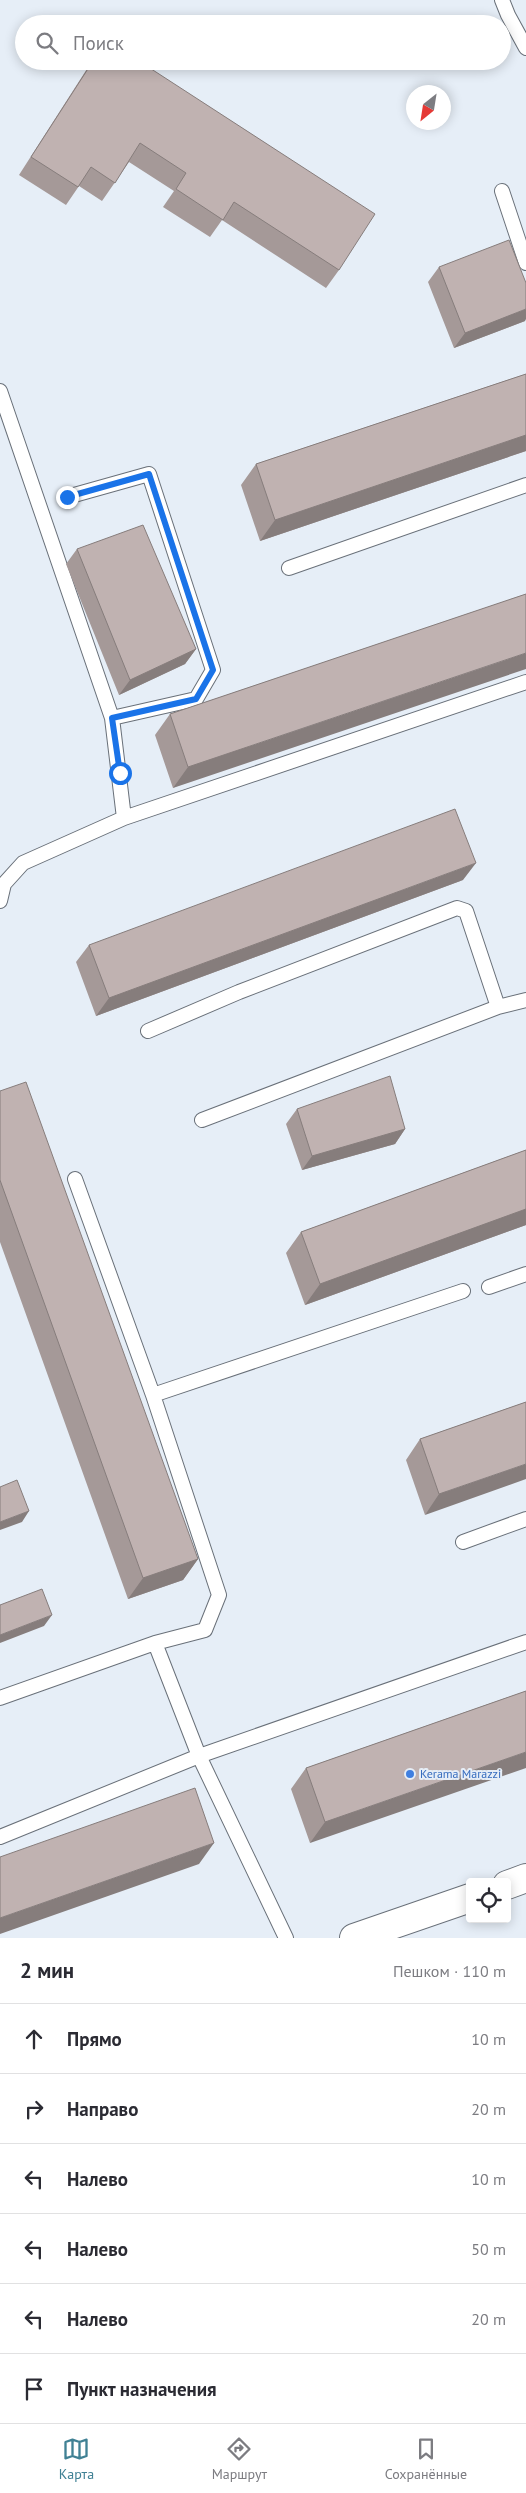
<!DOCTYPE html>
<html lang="ru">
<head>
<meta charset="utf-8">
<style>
  :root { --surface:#fff; --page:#f2f2f3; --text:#2b2b33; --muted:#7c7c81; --line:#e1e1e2; --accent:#408194 }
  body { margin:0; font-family:"PT Sans",sans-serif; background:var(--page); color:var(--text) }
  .controls { position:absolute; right:15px; bottom:15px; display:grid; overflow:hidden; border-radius:5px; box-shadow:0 2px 12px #0003 }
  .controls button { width:45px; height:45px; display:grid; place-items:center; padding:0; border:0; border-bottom:1px solid var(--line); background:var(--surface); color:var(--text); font:25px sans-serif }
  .compass { position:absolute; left:406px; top:85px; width:45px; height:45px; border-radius:50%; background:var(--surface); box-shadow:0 2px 12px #0003; rotate:210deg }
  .stop { position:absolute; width:15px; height:15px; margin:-11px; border:4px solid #1a73e8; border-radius:50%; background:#fff }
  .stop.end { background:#1a73e8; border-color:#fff; box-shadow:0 1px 5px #0008 }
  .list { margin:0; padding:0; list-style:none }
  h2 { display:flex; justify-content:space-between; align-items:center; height:65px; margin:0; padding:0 20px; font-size:21px }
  h2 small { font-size:16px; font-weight:400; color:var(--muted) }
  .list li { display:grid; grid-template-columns:32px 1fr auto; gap:15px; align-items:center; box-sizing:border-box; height:70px; padding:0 20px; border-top:1px solid var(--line) }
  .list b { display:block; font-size:19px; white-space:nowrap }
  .list em { font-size:16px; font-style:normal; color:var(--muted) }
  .icon { flex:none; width:28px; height:28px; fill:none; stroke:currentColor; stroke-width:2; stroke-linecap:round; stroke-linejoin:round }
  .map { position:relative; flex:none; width:526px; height:1938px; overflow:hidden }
  .search { position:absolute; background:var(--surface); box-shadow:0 2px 12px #0003; left:15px; right:15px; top:15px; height:55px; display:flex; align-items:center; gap:12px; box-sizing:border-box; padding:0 18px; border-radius:28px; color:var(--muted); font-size:19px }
  .sheet { height:485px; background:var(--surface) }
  nav { display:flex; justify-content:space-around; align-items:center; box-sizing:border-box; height:70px; border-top:1px solid var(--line); background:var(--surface); font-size:14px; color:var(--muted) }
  nav a { display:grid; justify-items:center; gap:2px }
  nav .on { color:var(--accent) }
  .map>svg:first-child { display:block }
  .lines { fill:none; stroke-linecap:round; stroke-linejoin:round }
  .lane-casing { stroke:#697079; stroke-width:16 }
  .secondary-casing { stroke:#697079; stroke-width:30 }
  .lane { stroke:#fff; stroke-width:14 }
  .secondary { stroke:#fff; stroke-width:28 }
  .wall { fill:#a59998 }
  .shaded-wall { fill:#867d7c }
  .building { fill:#c0b2b1; stroke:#867d7c }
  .route { stroke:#1a73e8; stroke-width:6 }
  .shop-dot { fill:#3f7fe0; stroke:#e6eef7; stroke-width:2 }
  .labels { text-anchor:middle; stroke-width:4; stroke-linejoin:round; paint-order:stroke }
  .shop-label { font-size:12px; fill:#366cbe; stroke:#e6eef7; text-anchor:start }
</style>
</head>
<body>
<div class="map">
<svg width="526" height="1938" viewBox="0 0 526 1938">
  <rect width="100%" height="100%" fill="#e6eef7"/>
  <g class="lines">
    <defs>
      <path id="lane" d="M502 0 508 15 526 48
        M502 191 526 263
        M0 391 112 718 124 818 23 863 4 884 0 901
        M67 497 149 474 213 670 196 699 112 718
        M289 568 526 485
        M124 818 526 682
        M148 1031 239 992 457 908 466 911 498 1007 526 1000
        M202 1120 498 1007
        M489 1287 526 1274
        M153 1395 463 1291
        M463 1542 526 1519
        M155 1643 199 1756 286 1938
        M0 1698 155 1643 205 1630 219 1595 153 1395 75 1179
        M0 1837 199 1756 526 1642"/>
      <path id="secondary" d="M507 1885 526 1878
        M354 1938 470 1898"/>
    </defs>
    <use href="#lane" class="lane-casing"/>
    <use href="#secondary" class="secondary-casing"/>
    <use href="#lane" class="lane"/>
    <use href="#secondary" class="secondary"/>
  </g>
  <path class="wall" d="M92 61H139L339 270 326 288 222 220 210 237 163 207 174 191 129 162 102 201 79 186 66 205 19 175Z
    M439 267 525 321 454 348 428 282Z
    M526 374V451L260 541 241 485 256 464Z
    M77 549 196 649 185 664 119 695 66 564Z
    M526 594 173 788 155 735 170 714Z
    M463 880 96 1016 76 962 89 945Z
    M0 1091 198 1559 183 1580 128 1599 0 1242Z
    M297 1109 405 1129 395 1144 302 1170 286 1124Z
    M526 1150V1225L305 1305 286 1253 301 1232Z
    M526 1402 425 1515 406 1460 420 1439Z
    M526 1691 310 1843 291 1789 306 1768Z"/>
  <path class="shaded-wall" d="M526 309V319L525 321 454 348 465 333Z
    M526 435V451L260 541 275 520Z
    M196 649 185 664 119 695 130 680Z
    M526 653V669L173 788 188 767Z
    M476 863 463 880 96 1016 109 998Z
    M405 1129 395 1144 302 1170 312 1156Z
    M526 1209V1225L305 1305 320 1284Z
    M526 1464V1479L425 1515 439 1494Z
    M29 1511 22 1522 0 1530V1522Z
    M198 1559 183 1580 128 1599 143 1578Z
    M52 1615 44 1626 0 1643V1635Z
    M526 1752V1768L310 1843 325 1822Z
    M214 1843 199 1864 0 1934V1918Z"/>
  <path class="building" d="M93 61H139L375 214 339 270 234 202 223 220 176 189 186 173 140 143 115 183 91 167 78 187 31 157Z
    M509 240 526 283V309L465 333 439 267Z
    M526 374V435L275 520 256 464Z
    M143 525 196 649 130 680 77 549Z
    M526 594V653L188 767 170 714Z
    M455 809 476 863 109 998 89 945Z
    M390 1076 405 1129 312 1156 297 1109Z
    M26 1082 198 1559 143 1578 0 1180V1091Z
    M526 1150V1209L320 1284 301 1232Z
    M526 1402V1464L439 1494 420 1439Z
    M17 1480 29 1511 0 1522V1487Z
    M42 1589 52 1615 0 1635V1605Z
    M526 1691V1752L325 1822 306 1768Z
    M195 1788 214 1843 0 1918V1857Z"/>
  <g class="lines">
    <path class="route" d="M67 497 149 474 213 670 196 699 112 718 120 773"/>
  </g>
  <circle class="shop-dot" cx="410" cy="1774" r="5"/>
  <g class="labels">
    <g class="shop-label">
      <text x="420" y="1778">Kerama Marazzi</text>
    </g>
  </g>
</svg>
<div class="controls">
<button><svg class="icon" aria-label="locate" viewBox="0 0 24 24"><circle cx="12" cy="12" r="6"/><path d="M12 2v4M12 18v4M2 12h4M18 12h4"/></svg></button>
</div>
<svg class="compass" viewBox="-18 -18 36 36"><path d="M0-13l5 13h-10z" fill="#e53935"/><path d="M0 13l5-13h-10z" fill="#7c7c81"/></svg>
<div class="stop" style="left:120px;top:773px"></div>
<div class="stop end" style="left:67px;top:497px"></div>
<div class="search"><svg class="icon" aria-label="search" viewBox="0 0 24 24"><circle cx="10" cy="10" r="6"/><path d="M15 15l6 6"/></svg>Поиск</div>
</div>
<section class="sheet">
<h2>2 мин<small>Пешком · 110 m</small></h2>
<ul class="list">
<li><svg class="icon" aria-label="ahead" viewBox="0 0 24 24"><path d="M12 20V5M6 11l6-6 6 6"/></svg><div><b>Прямо</b></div><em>10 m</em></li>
<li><svg class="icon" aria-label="right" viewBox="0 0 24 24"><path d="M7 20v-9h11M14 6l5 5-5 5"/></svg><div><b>Направо</b></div><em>20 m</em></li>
<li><svg class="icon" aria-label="left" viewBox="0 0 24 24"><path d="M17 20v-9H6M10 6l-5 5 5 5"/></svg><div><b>Налево</b></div><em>10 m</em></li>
<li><svg class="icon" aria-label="left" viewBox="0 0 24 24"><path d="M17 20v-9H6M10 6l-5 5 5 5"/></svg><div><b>Налево</b></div><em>50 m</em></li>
<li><svg class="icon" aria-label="left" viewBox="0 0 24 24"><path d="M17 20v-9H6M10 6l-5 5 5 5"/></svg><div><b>Налево</b></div><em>20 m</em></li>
<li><svg class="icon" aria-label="arrive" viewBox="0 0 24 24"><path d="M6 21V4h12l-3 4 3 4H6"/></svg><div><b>Пункт назначения</b></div></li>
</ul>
</section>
<nav>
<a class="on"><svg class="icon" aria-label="map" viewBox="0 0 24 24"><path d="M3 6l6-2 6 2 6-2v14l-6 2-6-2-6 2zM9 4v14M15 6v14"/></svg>Карта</a>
<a><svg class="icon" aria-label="directions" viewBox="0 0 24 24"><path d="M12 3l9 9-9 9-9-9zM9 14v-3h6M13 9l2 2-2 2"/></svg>Маршрут</a>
<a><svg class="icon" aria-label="saved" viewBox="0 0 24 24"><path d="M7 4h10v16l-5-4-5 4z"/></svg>Сохранённые</a>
</nav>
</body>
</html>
